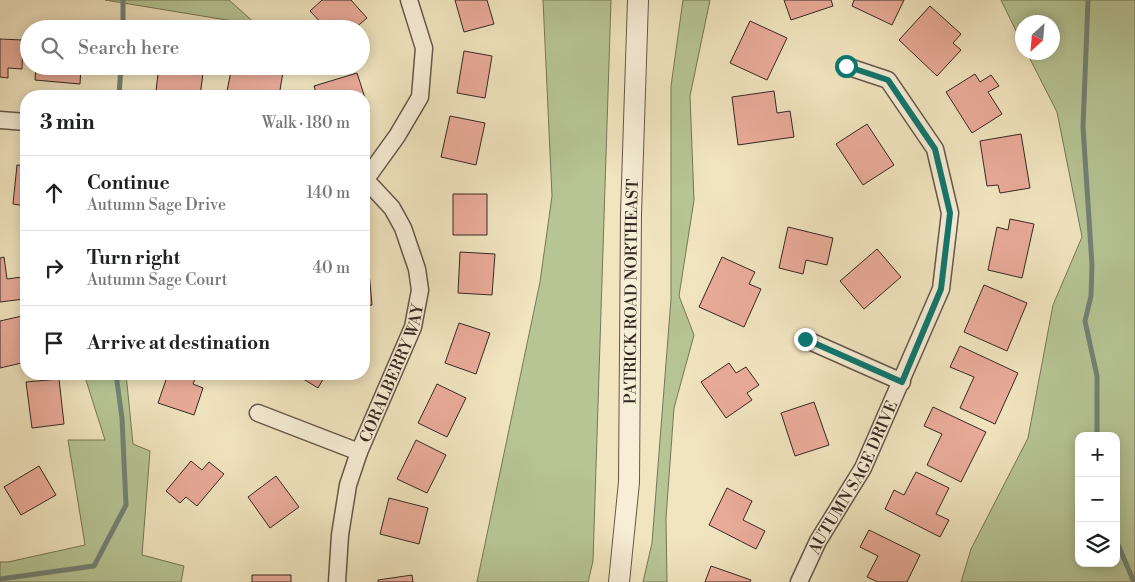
<!DOCTYPE html>
<html lang="en">
<head>
<meta charset="utf-8">
<style>
  :root { --surface:#fff; --page:#f6f6f6; --text:#202124; --muted:#757577; --line:#e0e0e0 }
  body { margin:0; font-family:"Libre Bodoni",serif; background:var(--page); color:var(--text) }
  .controls { position:absolute; right:15px; bottom:15px; display:grid; overflow:hidden; border-radius:10px; box-shadow:0 2px 12px #0003 }
  .controls button { width:45px; height:45px; display:grid; place-items:center; padding:0; border:0; border-bottom:1px solid var(--line); background:var(--surface); color:var(--text); font:25px sans-serif }
  .compass { position:absolute; left:1015px; top:15px; width:45px; height:45px; border-radius:50%; background:var(--surface); box-shadow:0 2px 12px #0003; rotate:206deg }
  .stop { position:absolute; width:15px; height:15px; margin:-11px; border:4px solid #0f766e; border-radius:50%; background:#fff }
  .stop.end { background:#0f766e; border-color:#fff; box-shadow:0 1px 5px #0008 }
  .list { margin:0; padding:0; list-style:none }
  h2 { display:flex; justify-content:space-between; align-items:center; height:65px; margin:0; padding:0 20px; font-size:21px }
  h2 small { font-size:16px; font-weight:400; color:var(--muted) }
  .list li { display:grid; grid-template-columns:32px 1fr auto; gap:15px; align-items:center; box-sizing:border-box; height:75px; padding:0 20px; border-top:1px solid var(--line) }
  .list b { display:block; font-size:19px; white-space:nowrap }
  .list p { margin:0; font-size:16px; white-space:nowrap; color:var(--muted) }
  .list em { font-size:16px; font-style:normal; color:var(--muted) }
  .icon { flex:none; width:28px; height:28px; fill:none; stroke:currentColor; stroke-width:2; stroke-linecap:round; stroke-linejoin:round }
  .map { position:relative; flex:none; width:1135px; height:582px; overflow:hidden }
  .search { position:absolute; background:var(--surface); box-shadow:0 2px 12px #0003; left:20px; top:20px; width:350px; height:55px; display:flex; align-items:center; gap:12px; box-sizing:border-box; padding:0 18px; border-radius:28px; color:var(--muted); font-size:19px }
  .panel { position:absolute; background:var(--surface); box-shadow:0 2px 12px #0003; left:20px; top:90px; width:350px; height:290px; border-radius:20px }
  .map>svg:first-child { display:block }
  .green { fill:#b7c595; stroke:#76765a; fill-rule:evenodd }
  .lines { fill:none; stroke-linecap:round; stroke-linejoin:round }
  .stream { stroke:#738376; stroke-width:5 }
  .building { fill:#eaac9a; stroke:#362820 }
  .minor-casing { stroke:#655748; stroke-width:19 }
  .tertiary-casing { stroke:#655748; stroke-width:22 }
  .minor { stroke:#f6eed6; stroke-width:16 }
  .tertiary { stroke:#f6eed6; stroke-width:20 }
  .route { stroke:#0f766e; stroke-width:6 }
  .labels { text-anchor:middle; stroke-width:5; stroke-linejoin:round; paint-order:stroke }
  .street-label { font-size:16px; fill:#362820; stroke:#f6eed6 }
</style>
</head>
<body>
<div class="map">
<svg width="1135" height="582" viewBox="0 0 1135 582">
  <rect width="100%" height="100%" fill="#f1e5c0"/>
  <filter id="stains"><feTurbulence type="fractalNoise" baseFrequency=".004" numOctaves="4"/><feColorMatrix values="0 0 0 0 .2 0 0 0 0 .09 0 0 0 0 .02 0 0 0 .5 -.17"/></filter>
  <radialGradient id="worn" r=".72"><stop offset=".6" stop-color="#630" stop-opacity="0"/><stop offset="1" stop-color="#630" stop-opacity=".3"/></radialGradient>
  <path class="green" d="M105 0H229L257 25Z
    M543 0H611L593 561 588 582H477L540 282 552 196Z
    M683 0H710L690 96 694 200 679 296 694 335 674 408 666 518 667 582H643L652 543 671 299V86Z
    M1001 0H1135V582H961L971 549 1028 438 1053 305 1082 237 1057 112 1027 53 1052 52V22H1022V43ZM1079 436H1116V563H1079Z
    M84 374H126L133 444 150 451 142 555 184 566 181 582H0V562H8L85 545 68 440H105Z"/>
  <g class="lines">
    <path class="stream" d="M1088 0 1083 127 1092 265 1091 296 1085 321 1097 376V436
      M123 29V0
      M119 96 121 66
      M1116 540 1134 582
      M0 579 94 566 126 505 122 418 116 374"/>
  </g>
  <path class="building" d="M322 0H351L367 18 354 29H327L310 11Z
    M455 0H487L494 24 464 32Z
    M784 0H831L833 6 791 20Z
    M854 0H904L892 25 852 6Z
    M930 6 961 34 953 43 961 50 937 76 899 40Z
    M750 21 787 38 767 80 730 63Z
    M0 39 23 40 22 69 8 68V78L0 77Z
    M464 51 492 56 485 98 457 93Z
    M36 66H81L80 84 35 80Z
    M159 66H204L200 96 156 91Z
    M232 66H253L283 72 279 96H226Z
    M357 73 367 104 364 105V96H317L314 86Z
    M975 74 980 82 991 75 999 86 988 92 1002 114 972 133 946 92Z
    M774 91 777 113 790 111 794 137 738 145 732 97Z
    M450 116 485 123 476 165 441 157Z
    M867 124 894 165 863 185 836 144Z
    M1021 134 1030 188 1000 193 998 185 987 186 980 141Z
    M17 165 26 166V206L13 204Z
    M453 194H487V235H453Z
    M1010 219 1034 224 1022 278 988 270 997 227 1008 230Z
    M788 227 833 238 827 265 806 260 803 274 779 268Z
    M877 249 901 277 864 309 840 281Z
    M460 252 495 254 492 295 458 293Z
    M4 257 7 279 22 277 24 299 0 302V258Z
    M722 257 755 272 749 284 761 289 744 327 699 307Z
    M364 261H368L372 305 364 306Z
    M984 285 1027 303 1007 351 964 332Z
    M22 316 26 333V362L0 368V321Z
    M459 323 490 333 476 374 445 363Z
    M960 346 1018 373 995 424 960 408 974 377 950 367Z
    M729 363 736 373 746 367 759 385 747 393 752 400 726 418 701 382Z
    M168 374H197L193 384 203 388 194 415 158 403Z
    M295 374H326L318 388Z
    M59 379 64 424 32 428 26 382Z
    M437 384 466 398 447 437 418 423Z
    M814 402 829 445 795 456 781 413Z
    M933 407 986 432 961 482 927 465 942 434 924 426Z
    M416 440 446 455 427 493 397 479Z
    M191 461 202 470 209 462 224 474 197 506 186 497 180 503 166 491Z
    M39 466 56 495 21 515 4 487Z
    M916 472 949 488 936 514 949 520 940 537 885 509 894 490 904 495Z
    M276 476 299 507 270 528 248 497Z
    M727 488 752 501 743 520 765 531 756 549 709 525Z
    M389 498 428 508 419 544 380 534Z
    M869 530 920 555 907 582H878L867 577 878 556 860 547Z
    M711 566 751 580 750 582H705Z
    M252 575H291V582H252Z
    M412 575 413 582H378V580Z"/>
  <g class="lines">
    <defs>
      <g id="minor">
        <path d="M0 120 26 122"/>
        <path d="M366 179 397 136 420 97 424 48 409 0"/>
        <path d="M805 339 902 382"/>
        <path d="M258 413 359 452"/>
        <path id="s1" d="M337 582 340 535 348 485 359 452 413 327 420 290 417 269 403 228 392 208 364 178"/>
        <path id="s2" d="M799 582 818 541 863 468 941 289 950 213 935 149 888 80 846 66"/>
      </g>
      <g id="tertiary">
        <path id="s3" d="M619 582 629 482 631 214 638 0"/>
      </g>
    </defs>
    <use href="#minor" class="minor-casing"/>
    <use href="#tertiary" class="tertiary-casing"/>
    <use href="#minor" class="minor"/>
    <use href="#tertiary" class="tertiary"/>
  </g>
  <g class="lines">
    <path class="route" d="M805 339 902 382 941 289 950 213 935 149 888 80 846 66"/>
  </g>
  <g class="labels">
    <g class="street-label">
      <text dy="6" stroke="none"><textPath href="#s3" startOffset="291">PATRICK ROAD NORTHEAST</textPath></text>
      <text dy="6" stroke="none"><textPath href="#s1" startOffset="218">CORALBERRY WAY</textPath></text>
      <text dy="6" stroke="none"><textPath href="#s2" startOffset="118">AUTUMN SAGE DRIVE</textPath></text>
    </g>
  </g>
  <rect width="100%" height="100%" filter="url(#stains)"/>
  <rect width="100%" height="100%" fill="url(#worn)"/>
</svg>
<div class="controls">
<button>+</button>
<button>−</button>
<button><svg class="icon" aria-label="layers" viewBox="0 0 24 24"><path d="M12 4l9 5-9 5-9-5zM3 14l9 5 9-5"/></svg></button>
</div>
<svg class="compass" viewBox="-18 -18 36 36"><path d="M0-13l5 13h-10z" fill="#e53935"/><path d="M0 13l5-13h-10z" fill="#757577"/></svg>
<div class="stop" style="left:846px;top:66px"></div>
<div class="stop end" style="left:805px;top:339px"></div>
<div class="search"><svg class="icon" aria-label="search" viewBox="0 0 24 24"><circle cx="10" cy="10" r="6"/><path d="M15 15l6 6"/></svg>Search here</div>
<section class="panel">
<h2>3 min<small>Walk · 180 m</small></h2>
<ul class="list">
<li><svg class="icon" aria-label="ahead" viewBox="0 0 24 24"><path d="M12 20V5M6 11l6-6 6 6"/></svg><div><b>Continue</b><p>Autumn Sage Drive</p></div><em>140 m</em></li>
<li><svg class="icon" aria-label="right" viewBox="0 0 24 24"><path d="M7 20v-9h11M14 6l5 5-5 5"/></svg><div><b>Turn right</b><p>Autumn Sage Court</p></div><em>40 m</em></li>
<li><svg class="icon" aria-label="arrive" viewBox="0 0 24 24"><path d="M6 21V4h12l-3 4 3 4H6"/></svg><div><b>Arrive at destination</b></div></li>
</ul>
</section>
</div>
</body>
</html>
